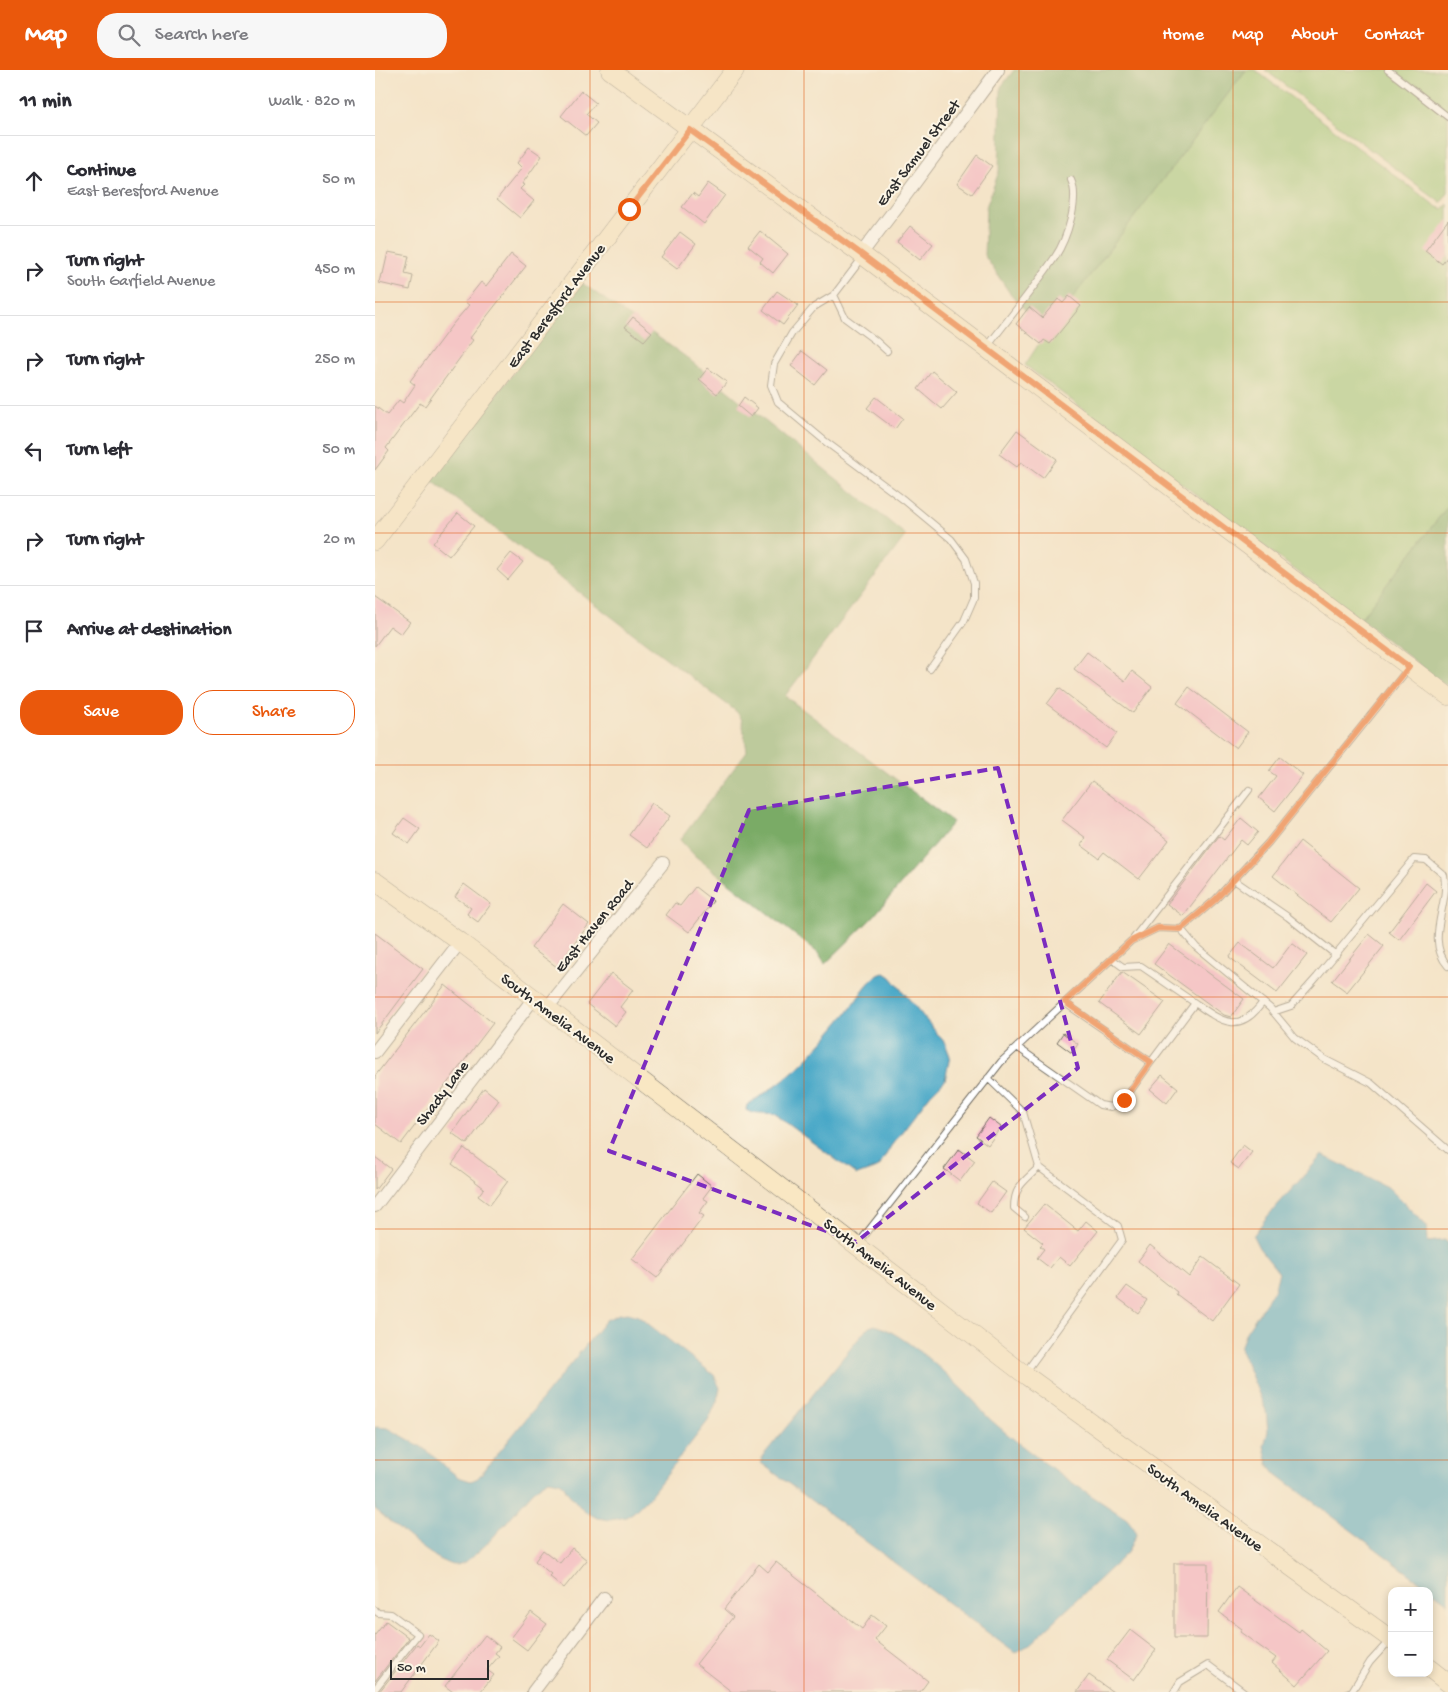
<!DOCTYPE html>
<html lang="en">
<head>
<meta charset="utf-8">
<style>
  :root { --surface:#fff; --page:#f7f7f7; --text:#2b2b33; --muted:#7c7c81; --line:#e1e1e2; --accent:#ea580c }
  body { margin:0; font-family:"Gochi Hand",sans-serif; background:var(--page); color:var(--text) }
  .controls { position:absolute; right:15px; bottom:15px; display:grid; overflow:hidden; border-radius:10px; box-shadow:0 2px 8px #0003 }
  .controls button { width:45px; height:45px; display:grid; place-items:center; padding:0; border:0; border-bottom:1px solid var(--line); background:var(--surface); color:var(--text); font:25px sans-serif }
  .scale { position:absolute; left:15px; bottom:12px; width:99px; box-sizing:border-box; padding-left:5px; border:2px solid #2b2b2b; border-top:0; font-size:14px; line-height:18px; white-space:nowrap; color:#2b2b2b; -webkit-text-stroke:4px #fcf5e5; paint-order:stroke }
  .stop { position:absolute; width:15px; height:15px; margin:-11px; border:4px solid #ea580c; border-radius:50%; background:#fff }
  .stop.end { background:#ea580c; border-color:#fff; box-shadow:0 1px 5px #0008 }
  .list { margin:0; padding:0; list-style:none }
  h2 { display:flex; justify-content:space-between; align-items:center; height:65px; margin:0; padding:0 20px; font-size:21px }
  h2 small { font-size:16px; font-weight:400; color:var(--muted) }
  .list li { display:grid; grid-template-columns:32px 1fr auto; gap:15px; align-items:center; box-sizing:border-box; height:90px; padding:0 20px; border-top:1px solid var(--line) }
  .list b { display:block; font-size:19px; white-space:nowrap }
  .list p { margin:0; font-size:16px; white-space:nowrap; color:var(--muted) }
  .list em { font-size:16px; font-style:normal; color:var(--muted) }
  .actions { display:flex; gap:10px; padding:15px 20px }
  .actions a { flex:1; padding:11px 0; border:1px solid var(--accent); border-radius:20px; text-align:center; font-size:18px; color:var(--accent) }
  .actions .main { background:var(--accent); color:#fff }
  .icon { flex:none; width:28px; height:28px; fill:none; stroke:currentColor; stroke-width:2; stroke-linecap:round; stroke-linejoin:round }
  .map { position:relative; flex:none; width:1073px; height:1622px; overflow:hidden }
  header { display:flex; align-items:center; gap:30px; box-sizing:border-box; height:70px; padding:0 25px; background:var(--accent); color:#fff }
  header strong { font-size:24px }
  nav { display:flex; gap:28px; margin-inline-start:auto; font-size:18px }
  .search { width:350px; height:45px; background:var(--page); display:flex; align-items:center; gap:12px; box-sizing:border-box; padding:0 18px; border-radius:20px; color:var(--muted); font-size:19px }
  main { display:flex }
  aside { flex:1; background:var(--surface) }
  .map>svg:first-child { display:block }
  .green { fill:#98c674; stroke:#627850 }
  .forest { fill:#7aab66; stroke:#526b48 }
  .water { fill:#4aa8c8; stroke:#3a6a7a }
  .building { fill:#f5a3c3 }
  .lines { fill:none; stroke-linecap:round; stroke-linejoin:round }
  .lane-casing { stroke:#716c62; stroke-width:8 }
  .street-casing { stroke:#716c62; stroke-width:14 }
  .secondary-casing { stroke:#716c62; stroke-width:19 }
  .lane { stroke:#fff; stroke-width:6 }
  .street { stroke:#fff; stroke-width:12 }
  .secondary { stroke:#f9e7c3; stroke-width:18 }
  .route { stroke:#ea580c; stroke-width:6 }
  .marked { fill:none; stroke:#7b2cbf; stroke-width:4; stroke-dasharray:10 6; stroke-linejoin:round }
  .grid { fill:none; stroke:#df570e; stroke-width:1; stroke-opacity:0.55 }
  .labels { text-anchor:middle; stroke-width:4; stroke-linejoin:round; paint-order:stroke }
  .street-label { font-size:16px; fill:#2b2b2b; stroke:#fcf5e5 }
</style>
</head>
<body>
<header>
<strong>Map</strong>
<div class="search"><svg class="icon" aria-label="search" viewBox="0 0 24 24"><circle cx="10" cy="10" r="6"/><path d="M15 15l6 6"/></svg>Search here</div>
<nav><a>Home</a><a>Map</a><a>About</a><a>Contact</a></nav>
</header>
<main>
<aside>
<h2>11 min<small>Walk · 820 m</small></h2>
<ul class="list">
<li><svg class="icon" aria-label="ahead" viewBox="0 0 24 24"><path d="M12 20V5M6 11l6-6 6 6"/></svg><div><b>Continue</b><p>East Beresford Avenue</p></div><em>50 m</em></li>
<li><svg class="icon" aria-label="right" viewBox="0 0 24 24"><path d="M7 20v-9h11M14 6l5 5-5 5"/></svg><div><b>Turn right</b><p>South Garfield Avenue</p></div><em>450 m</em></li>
<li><svg class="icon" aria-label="right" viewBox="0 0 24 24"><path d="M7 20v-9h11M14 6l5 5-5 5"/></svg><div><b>Turn right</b></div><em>250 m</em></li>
<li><svg class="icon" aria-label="left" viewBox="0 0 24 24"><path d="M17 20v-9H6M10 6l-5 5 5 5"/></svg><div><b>Turn left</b></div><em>50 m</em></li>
<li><svg class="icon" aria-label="right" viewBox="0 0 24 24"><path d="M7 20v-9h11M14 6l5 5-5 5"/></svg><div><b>Turn right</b></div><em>20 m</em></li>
<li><svg class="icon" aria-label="arrive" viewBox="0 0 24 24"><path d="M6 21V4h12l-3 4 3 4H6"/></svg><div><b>Arrive at destination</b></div></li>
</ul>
<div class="actions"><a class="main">Save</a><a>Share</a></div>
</aside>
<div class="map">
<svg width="1073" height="1622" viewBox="0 0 1073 1622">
  <rect width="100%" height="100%" fill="#fcf5e5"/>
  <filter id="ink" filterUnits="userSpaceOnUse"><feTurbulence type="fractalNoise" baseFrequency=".02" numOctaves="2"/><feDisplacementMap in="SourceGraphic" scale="10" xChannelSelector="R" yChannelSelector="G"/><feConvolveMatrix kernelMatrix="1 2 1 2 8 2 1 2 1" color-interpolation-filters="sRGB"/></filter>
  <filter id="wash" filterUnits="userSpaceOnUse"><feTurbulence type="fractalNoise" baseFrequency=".0096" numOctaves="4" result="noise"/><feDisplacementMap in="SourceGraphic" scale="20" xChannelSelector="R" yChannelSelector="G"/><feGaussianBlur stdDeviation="1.12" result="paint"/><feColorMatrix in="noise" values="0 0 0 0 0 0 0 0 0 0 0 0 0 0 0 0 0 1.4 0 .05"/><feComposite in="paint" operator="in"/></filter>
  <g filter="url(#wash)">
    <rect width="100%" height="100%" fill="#f4e4c8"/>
    <path class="green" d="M871 0H880L1062 137 1068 139 1073 134V436L985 549 650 295 671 263Z
      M890 0H1073V123L1066 133Z"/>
    <path class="forest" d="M639 0H871L671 263 634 222 609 185 611 137 624 101 626 17Z
      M207 213 311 287 531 465 410 626 578 752 498 847 450 894 443 883 320 786 305 770 372 681 367 650 362 642 56 410Z
      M1073 436V617L985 549Z"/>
    <path class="water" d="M510 903 516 907 570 973 575 986 570 1010 555 1025 516 1076 504 1097 482 1105 400 1045C389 1043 381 1046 371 1040L372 1035C389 1024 407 1012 422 998 442 980 459 958 476 938 484 927 496 904 510 903Z
      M947 1085 1014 1118 1052 1156 1053 1172 1070 1170 1073 1173V1533L901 1404 893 1394 889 1376 893 1361 891 1341 865 1278 871 1262 899 1220 904 1203 884 1178 878 1166 891 1148Z
      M253 1243 263 1246 339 1305 345 1318 342 1331 333 1351 274 1427 259 1442 251 1447 235 1450 222 1448 208 1440 192 1422 189 1416 184 1412 174 1410C169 1413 163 1416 159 1421 143 1436 99 1498 78 1495 60 1492 16 1452 0 1439V1357L13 1358 47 1377 83 1407 96 1411 103 1408 231 1250 244 1244Z
      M500 1255C531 1264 576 1308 599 1331 605 1338 610 1345 617 1351 659 1388 706 1419 752 1449L759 1458 761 1465 752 1483 654 1575 640 1583 386 1393 387 1387 488 1263 494 1257Z"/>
    <g id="blocks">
      <path class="building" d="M206 21 221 33 211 44 222 53 211 66 186 46Z
        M154 77 167 86 147 114 149 115 145 119 159 131 145 148 122 129 147 98 142 93Z
        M602 85 617 96 597 124 582 114Z
        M333 113 350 125 329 154 307 137 318 123 323 127Z
        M1073 150V186L1067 194 1050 181Z
        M535 156 558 174 545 190 522 172Z
        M385 161 413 184 398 203 385 192 388 188 373 176Z
        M305 162 321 174 302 199 286 187Z
        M13 182 34 186 30 204 38 206 35 220 4 213 6 204H8Z
        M136 184 151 196 95 268 98 270 50 336 45 333 11 378 14 381 0 400V336L12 345 24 330 28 333 40 315 35 311 77 255 94 235 90 232 106 212 111 216Z
        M402 221 423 235 408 255 388 240Z
        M694 226 706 236 675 274 669 270 666 274 641 254 654 237 667 248 683 229 688 233Z
        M258 247 277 262 269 271 250 257Z
        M427 281 452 300 440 315 416 296Z
        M333 298 352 312 342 324 324 309Z
        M557 301 582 322 567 339 543 319Z
        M369 327 383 338 376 347 363 336Z
        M501 327 528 348 520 359 492 338Z
        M642 360 682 389 668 408 646 392 642 397 624 384Z
        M83 443 99 456 74 486 58 473Z
        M136 483 148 492 133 510 122 500Z
        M0 527 35 552 26 564 15 556 0 576Z
        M712 582 750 611 757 601 777 617 758 643 699 599Z
        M814 617 873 662 861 678 802 633Z
        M684 618 742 663 731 678 672 634Z
        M905 687 928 705 900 741 884 728 901 706 894 701Z
        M717 711 794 770 764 809 729 782 724 788 706 775 711 768 687 750Z
        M277 733 295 746 272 778 254 765Z
        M29 748 45 759 34 774 18 763Z
        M866 748 883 762 872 775 866 770 808 846 792 834 844 766 849 770Z
        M925 771 984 818 956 852 898 806Z
        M1051 813 1061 821 1024 870 1014 862Z
        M89 814 116 834 103 852 92 844 96 838 80 827Z
        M320 817 338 831 314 862 291 845 300 833 305 836Z
        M188 834 214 854 182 897 156 878Z
        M0 863 48 899 0 963Z
        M994 864 1009 876 972 922 957 911Z
        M865 873 898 898 917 873 932 885 902 923 854 887Z
        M794 874 869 929 856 947 849 945 779 894Z
        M747 902 790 932 766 964 724 933Z
        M236 903 258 920 245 937 251 942 240 956 212 934Z
        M70 915 118 953 26 1074 0 1054V1006Z
        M688 963 703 974 697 983 682 972Z
        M787 1005 803 1018 792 1033 775 1019Z
        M109 1018 124 1030 92 1074 77 1063Z
        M614 1048 626 1057 613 1075 601 1066Z
        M868 1075 877 1082 864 1099 855 1093Z
        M89 1078 133 1111 115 1135 103 1126 109 1118 77 1094Z
        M584 1079 600 1091 585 1111 569 1099Z
        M0 1087 16 1099 0 1120Z
        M322 1104 337 1116 328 1128 333 1131 324 1143 329 1146 282 1208 257 1189Z
        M617 1112 631 1122 616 1143 602 1133Z
        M669 1134 703 1161 711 1151 723 1161 695 1196 684 1187 675 1198 662 1188 669 1179 665 1176 668 1173 649 1158Z
        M775 1175 814 1207 828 1187 864 1214 837 1251 801 1224 802 1222 763 1191Z
        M752 1216 772 1230 763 1243 743 1228Z
        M197 1478 212 1490 189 1518 174 1506 176 1504 160 1491 168 1480 185 1493Z
        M401 1492 487 1559 497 1545 511 1556 500 1570 553 1611 545 1622H357L321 1594 358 1547 349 1539 384 1494 393 1502Z
        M799 1493H833L832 1568H799Z
        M862 1517 924 1562 926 1559 952 1581 922 1615 897 1593 901 1588 865 1562 867 1559 844 1542Z
        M156 1542 172 1554 152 1580 136 1568Z
        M11 1551 34 1568 0 1611V1565Z
        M755 1560 781 1580 759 1610 732 1590Z
        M54 1564 64 1571 26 1622H4L42 1574 45 1576Z
        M110 1565 125 1577 120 1583 124 1586 112 1600 119 1605 105 1622H78L70 1616Z
        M714 1605 738 1622H702Z"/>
    </g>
  </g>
  <g filter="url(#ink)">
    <use href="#blocks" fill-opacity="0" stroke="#716c62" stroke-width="1"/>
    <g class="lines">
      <defs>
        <path id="lane" d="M1013 0 1073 47
          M488 187 459 225 439 237 417 263 399 294 396 315 403 332 451 372 529 430 576 469 591 489 599 513V528L589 551 555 599
          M459 225 470 248 501 271 512 281
          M612 277C634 248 659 218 680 187 692 169 705 129 696 110
          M859 810 913 847 961 885
          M806 859 821 877 895 938 920 968 949 989 996 1013 1073 1080
          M758 869 874 720
          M737 889 748 897 766 896 820 933
          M898 942 916 936 942 907 1039 789 1051 790 1069 805C1070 810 1070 815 1070 820 1068 846 1053 873 1073 896
          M642 977 725 1035 736 1037 749 1030 776 992 690 933
          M776 992 820 933C847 952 864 965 888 932
          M613 1008 648 1042 664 1097 743 1156 747 1170 650 1303
          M650 1147 639 1138C639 1116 650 1111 664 1097
          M483 1174 626 992 756 871 783 858 806 859 841 829 893 773 1033 599
          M0 1540 3 1543 16 1544 43 1564 0 1619
          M799 1622 805 1612 833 1595 869 1622
          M974 1622 977 1621 995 1592 1015 1570"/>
        <path id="street" d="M486 184 527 130 623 0
          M172 938 288 793
          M0 982 85 872
          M0 1136 159 928
          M158 1622 229 1528"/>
        <path id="secondary" d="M235 0 486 184 1073 626
          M0 471 360 0
          M0 811 85 872 172 938 653 1307 1017 1570
          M1054 1598 1073 1613"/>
      </defs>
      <use href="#lane" class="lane-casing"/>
      <use href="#street" class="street-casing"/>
      <use href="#secondary" class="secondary-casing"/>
      <use href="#lane" class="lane"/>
      <use href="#street" class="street"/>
      <use href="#secondary" class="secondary"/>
    </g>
  </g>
  <g class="lines" filter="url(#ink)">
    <path class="route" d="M254 139 315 60 486 184 1034 597 893 773 841 829 806 859 783 858 756 871 690 932 776 992 749 1030"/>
  </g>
  <path d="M0 0H1073V1622H0ZM623 698 703 998 481 1172 234 1081 374 740Z" fill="#f4e4c8" fill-opacity=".55" fill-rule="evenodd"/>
  <path class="marked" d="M623 698 703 998 481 1172 234 1081 374 740Z"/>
  <path class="grid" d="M215 0V1622M429 0V1622M644 0V1622M858 0V1622M0 232H1073M0 463H1073M0 695H1073M0 927H1073M0 1159H1073M0 1390H1073"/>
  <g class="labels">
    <g class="street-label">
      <text transform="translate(542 82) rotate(-53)" y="6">East Samuel Street</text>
      <text transform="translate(180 235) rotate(-53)" y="6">East Beresford Avenue</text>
      <text transform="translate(218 855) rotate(-51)" y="6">East Haven Road</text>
      <text transform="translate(184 947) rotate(37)" y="6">South Amelia Avenue</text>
      <text transform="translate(66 1022) rotate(-53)" y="6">Shady Lane</text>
      <text transform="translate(506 1193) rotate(38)" y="6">South Amelia Avenue</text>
      <text transform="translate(831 1436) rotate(36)" y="6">South Amelia Avenue</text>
    </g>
  </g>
</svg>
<div class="controls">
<button>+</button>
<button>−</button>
</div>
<div class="scale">50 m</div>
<div class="stop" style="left:254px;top:139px"></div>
<div class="stop end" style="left:749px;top:1030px"></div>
</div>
</main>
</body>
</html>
